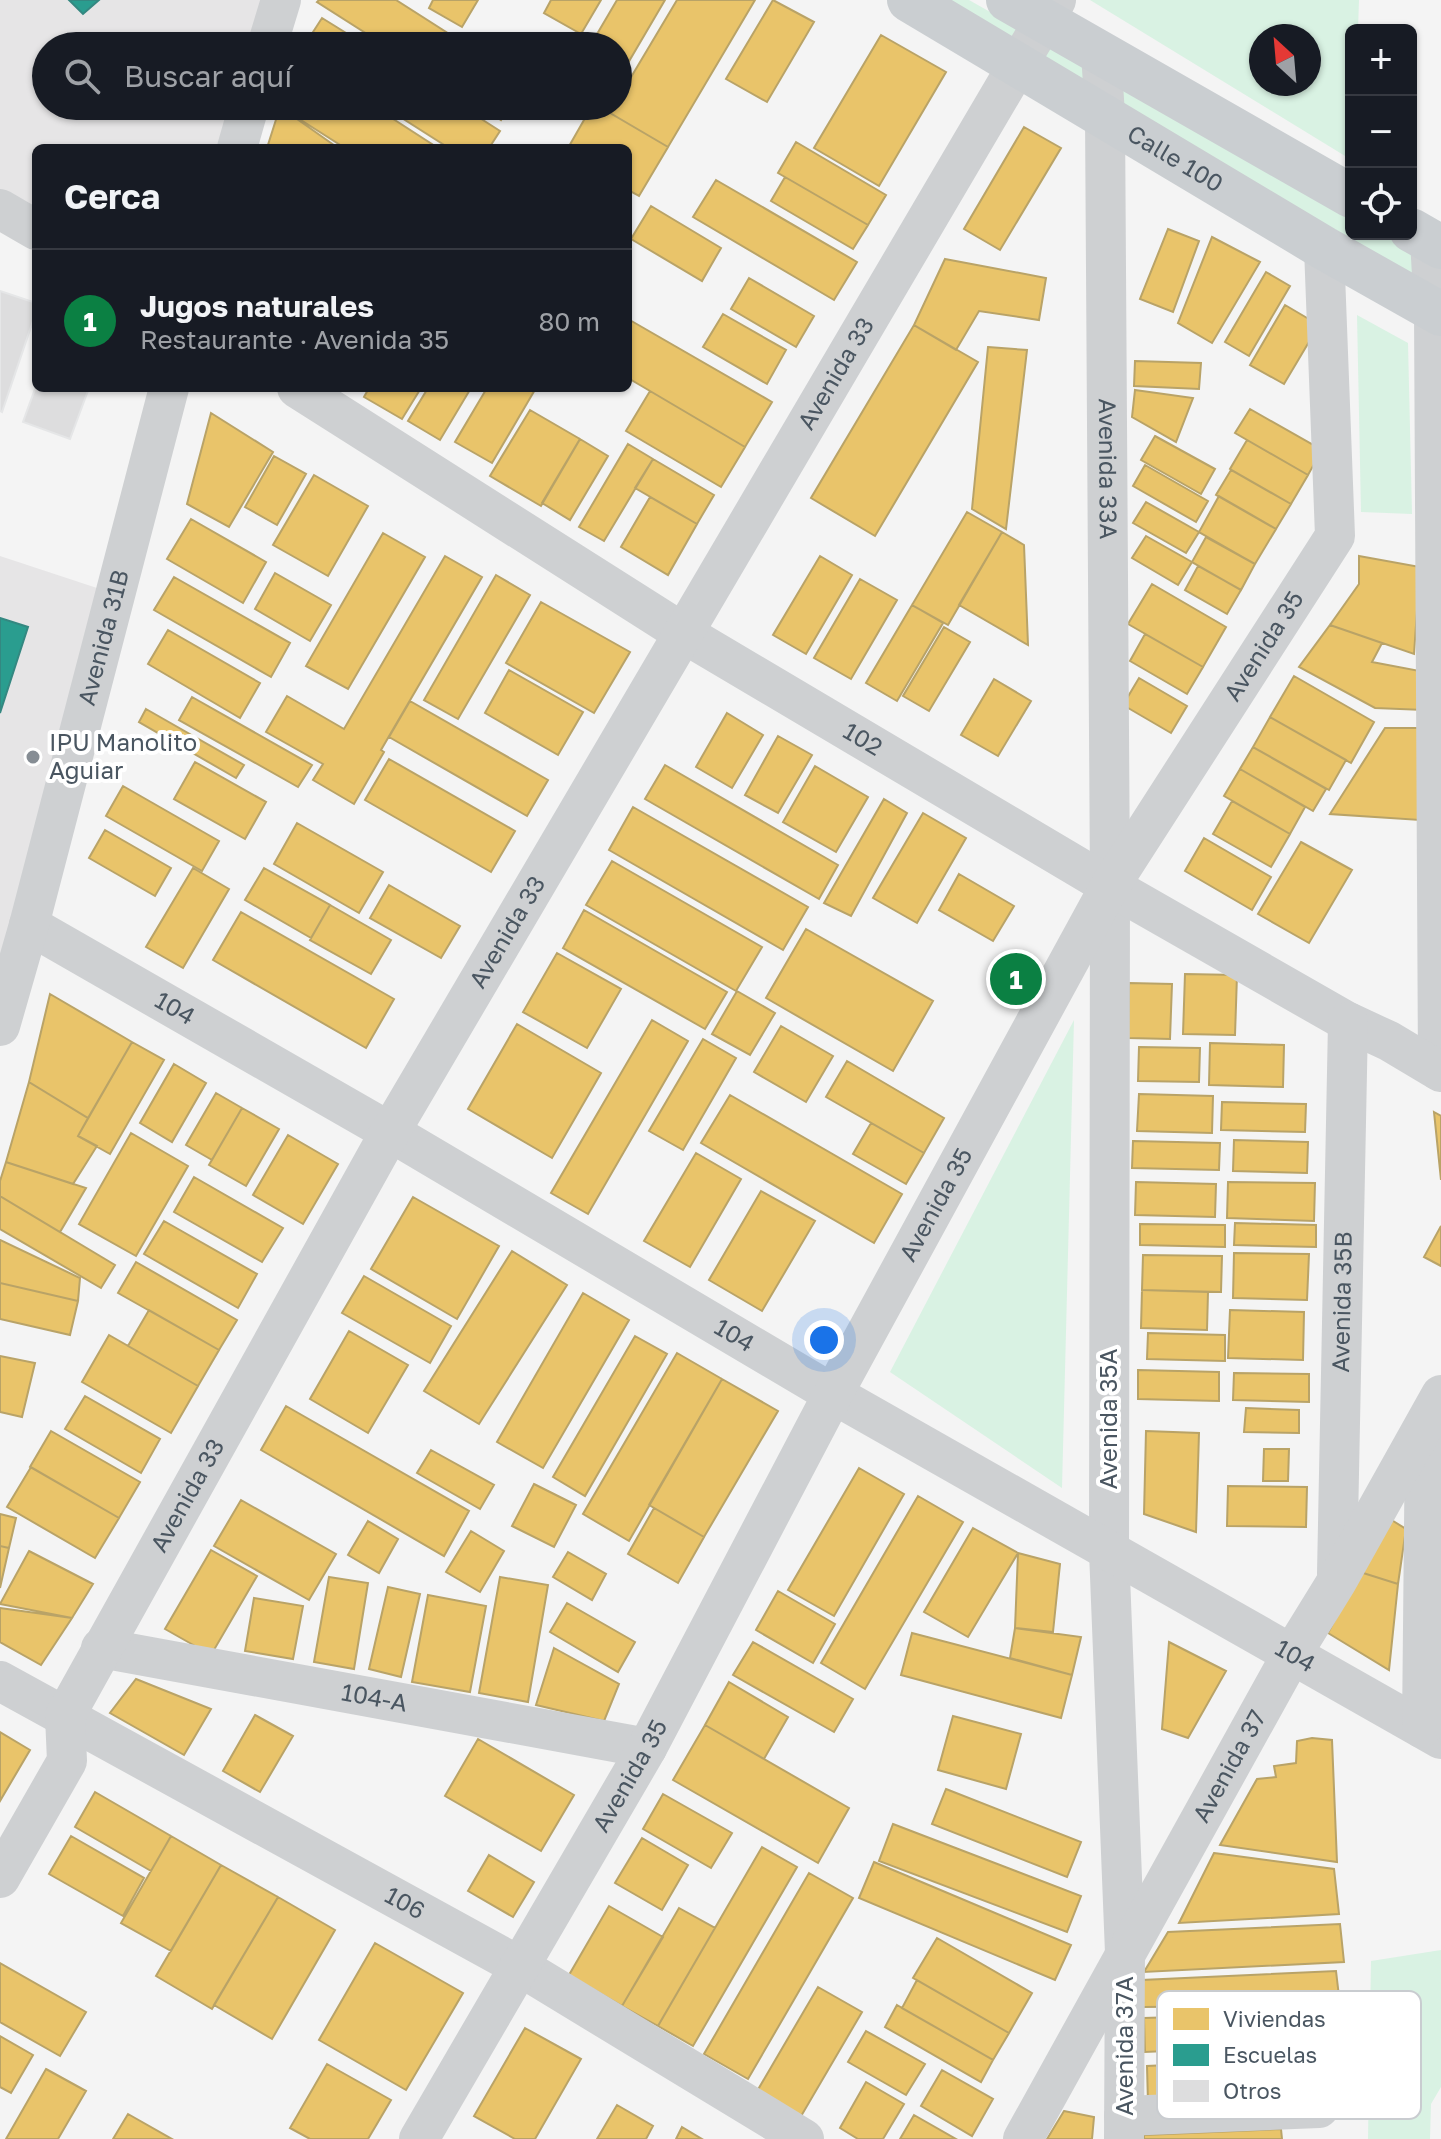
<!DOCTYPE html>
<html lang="es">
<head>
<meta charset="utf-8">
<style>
  :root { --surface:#171b24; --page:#20242c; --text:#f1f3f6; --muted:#9ea1a6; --line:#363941; --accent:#0b8043 }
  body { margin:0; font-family:"Golos Text",sans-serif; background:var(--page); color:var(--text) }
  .controls { position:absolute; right:24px; top:24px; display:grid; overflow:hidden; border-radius:12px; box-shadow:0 2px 6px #0004 }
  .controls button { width:72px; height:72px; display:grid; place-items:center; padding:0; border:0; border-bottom:2px solid var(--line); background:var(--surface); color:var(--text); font:40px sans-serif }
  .compass { position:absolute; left:1249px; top:24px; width:72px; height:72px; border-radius:50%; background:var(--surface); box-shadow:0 2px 6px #0004; rotate:334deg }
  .you { position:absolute; left:824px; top:1340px; width:28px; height:28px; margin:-20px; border:6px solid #fff; border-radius:50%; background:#1a73e8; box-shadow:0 0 0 12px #1a73e833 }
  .badge { display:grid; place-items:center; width:52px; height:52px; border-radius:50%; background:var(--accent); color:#fff; font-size:26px; font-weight:700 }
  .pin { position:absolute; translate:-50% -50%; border:4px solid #fff; box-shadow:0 2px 8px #0006 }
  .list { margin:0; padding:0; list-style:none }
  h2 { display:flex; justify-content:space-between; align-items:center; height:104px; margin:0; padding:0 32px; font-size:34px }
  h2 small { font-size:26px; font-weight:400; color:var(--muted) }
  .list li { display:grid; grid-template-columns:52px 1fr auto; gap:24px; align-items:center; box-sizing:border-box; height:144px; padding:0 32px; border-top:2px solid var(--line) }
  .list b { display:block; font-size:30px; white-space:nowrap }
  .list p { margin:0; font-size:26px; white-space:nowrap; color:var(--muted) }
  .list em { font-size:26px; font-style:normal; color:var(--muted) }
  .icon { flex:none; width:44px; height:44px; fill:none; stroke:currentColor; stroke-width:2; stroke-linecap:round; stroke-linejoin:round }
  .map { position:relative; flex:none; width:1441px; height:2139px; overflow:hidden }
  .search { position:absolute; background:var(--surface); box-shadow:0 2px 6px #0004; left:32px; top:32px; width:600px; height:88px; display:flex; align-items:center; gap:20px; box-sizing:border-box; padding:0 28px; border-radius:44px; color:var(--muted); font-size:30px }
  .panel { position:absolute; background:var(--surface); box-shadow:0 2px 6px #0004; left:32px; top:144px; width:600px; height:248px; border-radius:12px }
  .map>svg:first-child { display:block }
  .education { fill:#e6e5e6 }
  .green { fill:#d9f2e3; fill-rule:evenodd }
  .homes { fill:#e9c46a; stroke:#b9a367; stroke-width:2 }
  .schools { fill:#2a9d8f; stroke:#348881; stroke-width:2 }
  .building { fill:#ddddde; stroke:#e5e6e7; stroke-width:2 }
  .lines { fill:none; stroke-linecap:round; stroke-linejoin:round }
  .minor { stroke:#ced0d2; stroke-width:40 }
  .major { stroke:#caced1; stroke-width:44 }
  .poi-dot { fill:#868d94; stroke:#fff; stroke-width:3 }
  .labels { text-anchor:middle; stroke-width:8; stroke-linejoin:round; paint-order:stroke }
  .street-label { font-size:24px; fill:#4a5661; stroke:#fff }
  .poi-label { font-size:24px; fill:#4a5661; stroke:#fff; text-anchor:start }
  .key { fill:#fff; stroke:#c9ccd0; stroke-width:2 }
  .key-label { font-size:22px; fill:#4a5661 }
</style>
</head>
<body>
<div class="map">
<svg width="1441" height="2139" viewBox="0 0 1441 2139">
  <rect width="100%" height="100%" fill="#f4f4f4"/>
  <path class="education" d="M0 0H281L267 46H46V106H249L237 148H36V230L0 209Z
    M0 556 103 590 0 1007Z"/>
  <path class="green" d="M948 0H969L1351 217V234H1381L1441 268V293Z
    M1090 0H1359L1358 30H1351L1350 159ZM1309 36V84H1261V36Z
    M1357 315 1408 343 1412 514 1361 512Z
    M1074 1020 1062 1488 890 1372Z
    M1441 1950V2087L1431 2104 1430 2139H1368L1371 1961Z"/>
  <path class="homes" d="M319 0H396L468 46H386L317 2Z
    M433 0H478L462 27 429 8Z
    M551 0H601L581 34 544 13Z
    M617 0H665L618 80V46H590Z
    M677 0H755L668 147 610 113 614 106H618V99Z
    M773 0 814 22 767 102 726 79Z
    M322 18 367 46H304Z
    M881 35 946 72 879 186 814 148Z
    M283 106H373L438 148H345L282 108Z
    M383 106H461L500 131 489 148H449Z
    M480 106H510L501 120Z
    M592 106H598L668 147 639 196 628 190V148H568Z
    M280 107 338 148H267Z
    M1024 127 1061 148 1000 250 964 229Z
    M796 142 886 195 868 225 778 173Z
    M785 177 868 225 853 249 771 201Z
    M716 180 857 262 834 300 693 217Z
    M651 206 721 248 702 281 631 239Z
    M1168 229 1199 241 1173 312 1140 299Z
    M1212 237 1260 262 1212 343 1178 323Z
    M945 259 1046 278 1039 320 979 311 956 350 914 325Z
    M1266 272 1290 286 1249 356 1225 342Z
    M749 278 814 316 796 347 731 309Z
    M1285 305 1319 325 1284 384 1250 365Z
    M723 314 786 350 767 384 703 347Z
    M628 319 772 402 745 447 628 378Z
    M914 325 978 362 875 536 811 498Z
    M988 347 1027 350 1006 529 972 509Z
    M1135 361 1201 363 1199 389 1134 386Z
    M369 388H421L402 419 364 397Z
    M428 388H471L440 440 408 421Z
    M487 388H536L492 463 455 442Z
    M1135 390 1193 398 1176 442 1132 417Z
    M650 391 745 447 721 487 626 431Z
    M1250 409 1322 450 1308 475 1235 433Z
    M530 410 580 439 541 506 490 476Z
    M211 413 273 452 229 527 187 504Z
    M1155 436 1215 469 1201 494 1141 460Z
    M580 439 608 456 570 520 542 503Z
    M1247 440 1308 475 1291 504 1230 469Z
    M628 444 653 459 604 541 579 527Z
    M274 456 306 474 277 525 245 507Z
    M653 459 714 495 697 524 635 488Z
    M1145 465 1208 501 1196 522 1133 486Z
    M1231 470 1291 504 1276 529 1216 495Z
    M314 475 368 506 328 576 273 545Z
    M1219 496 1276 529 1255 564 1199 532Z
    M650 497 697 524 668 575 621 547Z
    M1146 502 1199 532 1186 553 1133 523Z
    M967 512 1002 532 948 625 912 605Z
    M191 519 266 562 243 603 167 559Z
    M1002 532 1024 545 1028 645 959 605Z
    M383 533 425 557 348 689 306 666Z
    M1146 536 1192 562 1178 585 1132 558Z
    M1206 537 1255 564 1241 590 1192 562Z
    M445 556 482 577 381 750 384 752 354 804 313 780 323 764 266 732 287 696 344 729Z
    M820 556 852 575 806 654 773 635Z
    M1359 556 1420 567 1414 654 1330 625 1359 584Z
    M1198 566 1241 590 1227 614 1185 590Z
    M275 573 331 605 310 641 255 609Z
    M496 575 530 595 458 719 424 700Z
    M174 577 290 643 271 677 154 610Z
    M860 579 897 600 851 679 814 658Z
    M1152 584 1226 627 1203 667 1128 624Z
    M541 602 630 652 594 713 506 663Z
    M912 605 943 623 897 701 866 683Z
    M1330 625 1382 643 1372 662 1425 672 1424 710 1375 708 1299 667Z
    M944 627 970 642 929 711 903 696Z
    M168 630 260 683 240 718 148 664Z
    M1145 634 1203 667 1187 694 1130 661Z
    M509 670 583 712 558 755 485 713Z
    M1294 676 1374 722 1351 763 1270 717Z
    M1139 678 1187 706 1171 733 1123 705Z
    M994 679 1031 701 998 756 961 735Z
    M192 697 312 765 298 787 179 720Z
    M410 701 548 780 527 816 389 737Z
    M146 709 244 765 236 778 139 722Z
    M727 713 763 735 732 788 696 767Z
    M1270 717 1346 760 1329 790 1253 747Z
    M1385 728H1422L1420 820 1330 814Z
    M778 736 812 755 778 813 745 795Z
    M1253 747 1326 789 1313 811 1240 769Z
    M389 759 515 831 491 872 365 800Z
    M195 762 266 802 245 839 174 799Z
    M665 765 838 865 819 899 645 799Z
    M815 766 868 797 836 852 783 822Z
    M1240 769 1305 807 1290 834 1224 796Z
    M123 786 219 841 202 871 106 816Z
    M884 799 907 813 851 916 824 903Z
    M1232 801 1290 834 1271 867 1213 834Z
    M633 807 808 907 783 950 609 850Z
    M923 813 966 838 917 923 873 898Z
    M297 823 383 872 359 913 274 864Z
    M105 830 171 868 155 896 89 858Z
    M1204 838 1271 877 1252 910 1185 871Z
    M1301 842 1352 870 1309 943 1258 914Z
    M612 861 762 947 736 991 586 905Z
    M193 868 229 889 183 968 146 947Z
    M264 868 330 905 311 938 245 900Z
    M959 874 1014 906 993 941 939 910Z
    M389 885 460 926 441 958 370 918Z
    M330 905 391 940 371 974 310 940Z
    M584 910 727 992 705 1029 563 948Z
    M241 912 394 999 366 1048 213 960Z
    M806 929 933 1001 893 1071 766 998Z
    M557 953 621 989 587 1048 523 1012Z
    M1185 974 1237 975 1235 1035 1183 1034Z
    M1129 983 1172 984 1170 1039 1128 1038Z
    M737 991 775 1013 750 1055 712 1034Z
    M50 994 132 1042 88 1118 29 1082Z
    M652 1020 688 1041 588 1214 551 1193Z
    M517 1024 601 1073 552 1158 468 1109Z
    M781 1026 833 1056 806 1102 754 1072Z
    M703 1039 736 1058 683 1150 649 1131Z
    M132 1042 164 1060 110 1154 78 1136Z
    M1210 1043 1284 1045 1283 1087 1209 1085Z
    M1139 1047 1200 1048 1199 1082 1138 1081Z
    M847 1061 944 1118 924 1153 826 1097Z
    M174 1064 206 1083 172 1142 140 1123Z
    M29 1082 88 1118 78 1136 97 1146 73 1184 6 1162Z
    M216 1093 242 1108 212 1160 186 1145Z
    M1139 1094 1213 1096 1212 1133 1137 1131Z
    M730 1095 902 1194 874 1243 701 1143Z
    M1222 1102 1306 1104 1305 1132 1221 1130Z
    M242 1108 279 1129 246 1186 209 1165Z
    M1434 1112 1441 1116V1180Z
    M871 1123 924 1153 906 1184 853 1154Z
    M131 1133 188 1166 136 1256 79 1224Z
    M288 1135 338 1164 303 1224 253 1195Z
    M1234 1140 1308 1142 1307 1173 1233 1171Z
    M1133 1141 1220 1143 1219 1170 1132 1168Z
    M696 1153 741 1179 690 1267 644 1241Z
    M6 1162 86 1188 60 1232 0 1196V1181Z
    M194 1177 283 1228 262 1262 174 1212Z
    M1136 1182 1216 1184 1215 1217 1135 1215Z
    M1228 1182 1315 1183 1314 1221 1227 1218Z
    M761 1191 815 1221 762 1311 709 1280Z
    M0 1196 115 1265 101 1288 0 1229Z
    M413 1197 499 1246 457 1319 371 1269Z
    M164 1221 257 1274 238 1308 144 1254Z
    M1235 1223 1316 1225V1247L1234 1245Z
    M1140 1224 1225 1225V1247L1140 1245Z
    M1441 1226V1266L1424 1257Z
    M0 1240 80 1278 78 1301 0 1283Z
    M512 1251 567 1285 479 1424 424 1391Z
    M1234 1253 1309 1254 1307 1300 1233 1298Z
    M1143 1255 1222 1256 1221 1292 1142 1290Z
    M136 1262 237 1320 219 1350 118 1293Z
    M364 1276 451 1326 430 1363 342 1313Z
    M0 1283 78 1301 70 1335 0 1319Z
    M1142 1290 1208 1292 1207 1330 1141 1328Z
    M583 1293 629 1320 543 1468 497 1442Z
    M149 1310 219 1350 198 1386 128 1346Z
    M1230 1310 1304 1312 1303 1360 1228 1358Z
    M349 1331 408 1365 368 1433 310 1399Z
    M1148 1333 1225 1335V1361L1147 1359Z
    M109 1335 198 1386 171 1433 82 1382Z
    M635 1336 667 1354 585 1496 553 1477Z
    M677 1353 722 1379 629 1541 583 1514Z
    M0 1356 35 1363 22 1417 0 1412Z
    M1138 1370 1219 1372V1401L1138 1399Z
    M1234 1373 1309 1374V1402L1233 1400Z
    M722 1379 778 1411 704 1537 649 1505Z
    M85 1396 160 1439 141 1473 65 1429Z
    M286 1406 469 1511 444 1556 261 1450Z
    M1246 1408 1299 1410V1433L1244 1432Z
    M51 1431 140 1482 119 1518 30 1467Z
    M1146 1431 1199 1433 1196 1532 1144 1514Z
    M1264 1449H1289L1288 1481H1263Z
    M431 1450 494 1485 480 1509 417 1473Z
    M31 1467 119 1518 95 1558 7 1507Z
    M859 1468 904 1494 834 1616 788 1590Z
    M534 1484 576 1505 554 1547 512 1526Z
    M1228 1486 1307 1487 1306 1527 1227 1526Z
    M918 1496 963 1522 865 1689 821 1663Z
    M241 1500 336 1554 309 1600 214 1546Z
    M654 1508 704 1537 678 1583 628 1554Z
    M0 1514 16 1518 9 1548 0 1546Z
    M1390 1519 1406 1529 1398 1584 1360 1572Z
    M368 1521 398 1539 379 1573 348 1555Z
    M973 1528 1018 1553 968 1637 924 1612Z
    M471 1531 504 1551 480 1592 446 1572Z
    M0 1546 9 1548 0 1588Z
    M211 1550 257 1576 211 1655 165 1629Z
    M29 1551 93 1584 72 1618 0 1604Z
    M568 1552 606 1574 592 1600 553 1577Z
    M1018 1553 1060 1564 1053 1632 1015 1628Z
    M1360 1572 1398 1584 1389 1670 1328 1633Z
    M329 1577 368 1583 354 1669 314 1662Z
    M500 1577 548 1585 528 1702 479 1693Z
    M388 1587 420 1594 401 1677 369 1669Z
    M778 1591 835 1624 813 1663 756 1630Z
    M428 1595 486 1606 470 1692 412 1682Z
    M254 1598 303 1606 293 1659 245 1651Z
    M567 1603 635 1642 618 1672 550 1632Z
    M0 1608 72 1618 41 1665 0 1642Z
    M1015 1628 1081 1637 1072 1675 1010 1658Z
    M912 1633 1072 1675 1061 1718 901 1675Z
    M753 1642 853 1699 834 1732 733 1675Z
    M1169 1642 1226 1671 1188 1738 1162 1729Z
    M554 1648 619 1684 604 1721 536 1705Z
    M136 1679 211 1709 184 1755 110 1713Z
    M729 1682 788 1717 764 1759 705 1725Z
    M255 1715 293 1736 260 1792 223 1771Z
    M953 1716 1021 1734 1006 1789 938 1770Z
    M705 1725 849 1808 818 1863 673 1780Z
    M0 1732 30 1750 0 1801Z
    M1312 1738 1332 1740 1337 1862 1220 1845 1257 1779 1276 1777 1274 1766 1296 1763 1297 1741Z
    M478 1739 574 1795 541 1851 445 1796Z
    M946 1789 1081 1842 1067 1877 932 1824Z
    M95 1792 171 1836 151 1871 75 1827Z
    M663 1794 732 1833 711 1868 643 1829Z
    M893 1824 1081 1896 1067 1932 879 1861Z
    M71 1836 144 1878 123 1916 49 1874Z
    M171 1836 221 1865 171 1951 121 1923Z
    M642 1838 688 1865 662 1910 615 1883Z
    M762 1847 797 1867 693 2046 658 2026Z
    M1214 1853 1334 1869 1339 1914 1179 1923Z
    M489 1855 534 1882 513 1917 468 1891Z
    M874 1862 1071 1945 1055 1980 859 1898Z
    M221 1865 278 1897 212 2009 156 1976Z
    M809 1873 853 1898 748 2079 704 2054Z
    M278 1897 335 1930 272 2039 214 2005Z
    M609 1906 663 1937 622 2006 569 1975Z
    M679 1908 715 1928 658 2026 622 2006Z
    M1340 1924 1344 1962 1144 1972 1168 1932Z
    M937 1938 1032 1993 1009 2033 913 1978Z
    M375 1943 463 1993 406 2090 319 2040Z
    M0 1963 86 2012 60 2056 0 2022Z
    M1336 1971 1340 2005 1143 2007 1142 1980Z
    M917 1980 1009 2033 993 2060 902 2008Z
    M818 1987 862 2012 800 2118 756 2093Z
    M897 2005 993 2060 981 2082 885 2027Z
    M1208 2016 1209 2049 1145 2052 1144 2018Z
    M525 2028 581 2059 535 2139H515L474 2116Z
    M866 2031 925 2064 906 2095 848 2062Z
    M0 2036 33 2055 11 2093 0 2087Z
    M1212 2063 1213 2100 1148 2103 1147 2066Z
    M327 2064 391 2100 368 2139H310L290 2128Z
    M46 2069 86 2091 58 2139H6Z
    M942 2070 993 2099 972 2136 921 2106Z
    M866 2082 904 2104 883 2139H858L840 2128Z
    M617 2105 653 2126 646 2139H597Z
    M1064 2111 1094 2117 1092 2139H1047Z
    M128 2114 172 2139H113Z
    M914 2115 956 2139H900Z
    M682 2127 702 2139H676Z
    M1281 2129 1282 2139H1144V2135Z"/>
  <path class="schools" d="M69 0H99L83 14Z
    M0 618 28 627 0 713Z"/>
  <path class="building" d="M0 291 36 303V312L2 412 0 411Z
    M36 386 89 388 70 439 23 422Z"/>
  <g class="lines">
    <g class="minor">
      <path d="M267 46 281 0"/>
      <path id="s1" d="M1101 53 1105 115 1110 886 1109 1551 1125 1953 1124 2139"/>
      <path d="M237 148 249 106"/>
      <path d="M0 209 36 230"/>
      <path d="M1430 240 1434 310 1438 1070"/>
      <path id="s2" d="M297 388 683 633 1110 886 1348 1022 1389 1041 1441 1072"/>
      <path id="s3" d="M29 925 390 1132 833 1394 1441 1739"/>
      <path id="s4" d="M0 1026 29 925 169 388"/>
      <path id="s5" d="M1337 1574 1348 1022"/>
      <path id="s6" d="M101 1648 647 1748"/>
      <path id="s7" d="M0 1681 519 1966 804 2139"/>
      <path d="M1422 1728 1425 1428"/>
      <path id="s8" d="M0 1878 67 1761 65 1716 390 1132 1056 0"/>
      <path d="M1124 2116 1319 2108"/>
      <path id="s9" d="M419 2139 647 1748 833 1394 1110 886 1335 536 1324 248"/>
      <path id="s10" d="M1023 2139 1292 1654 1337 1581 1441 1395"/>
    </g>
    <g class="major">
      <path id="s11" d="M909 0 1324 248 1441 314"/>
      <path d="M1008 0 1351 196"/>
      <path d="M1411 230 1441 247"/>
    </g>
  </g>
  <circle class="poi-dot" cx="33" cy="757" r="8"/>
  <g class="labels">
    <g class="street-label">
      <text dy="8" stroke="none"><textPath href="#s11" startOffset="310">Calle 100</textPath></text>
      <text dy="8" stroke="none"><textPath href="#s8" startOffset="1728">Avenida 33</textPath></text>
      <text dy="8" stroke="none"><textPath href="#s1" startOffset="416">Avenida 33A</textPath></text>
      <text dy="8" stroke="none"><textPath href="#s4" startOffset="402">Avenida 31B</textPath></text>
      <text dy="8" stroke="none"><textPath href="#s9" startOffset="1716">Avenida 35</textPath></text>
      <text dy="8" stroke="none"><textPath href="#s2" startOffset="666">102</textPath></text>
      <text dy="8" stroke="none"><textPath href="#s8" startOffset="1080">Avenida 33</textPath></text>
      <text dy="8" stroke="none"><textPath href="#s3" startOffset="168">104</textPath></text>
      <text dy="8" stroke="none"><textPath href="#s9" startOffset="1068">Avenida 35</textPath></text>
      <text dy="8" stroke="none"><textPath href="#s5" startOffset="272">Avenida 35B</textPath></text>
      <text dy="8" stroke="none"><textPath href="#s3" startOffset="816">104</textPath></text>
      <text transform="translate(1109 1419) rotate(-90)" y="8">Avenida 35A</text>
      <text dy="8" stroke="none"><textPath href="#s8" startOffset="432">Avenida 33</textPath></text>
      <text dy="8" stroke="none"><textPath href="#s3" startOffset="1462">104</textPath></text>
      <text dy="8" stroke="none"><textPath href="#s6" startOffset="278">104-A</textPath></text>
      <text dy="8" stroke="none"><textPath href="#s10" startOffset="426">Avenida 37</textPath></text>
      <text dy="8" stroke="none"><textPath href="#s9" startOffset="420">Avenida 35</textPath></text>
      <text dy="8" stroke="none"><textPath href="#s7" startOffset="462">106</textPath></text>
      <text transform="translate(1125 2046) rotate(-90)" y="8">Avenida 37A</text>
    </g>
    <g class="poi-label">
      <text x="49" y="751">IPU Manolito<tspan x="49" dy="28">Aguiar</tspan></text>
    </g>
  </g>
  <rect x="1157" y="1991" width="264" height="128" rx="12" class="key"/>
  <rect x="1173" y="2008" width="36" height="22" fill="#e9c46a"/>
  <rect x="1173" y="2044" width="36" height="22" fill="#2a9d8f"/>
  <rect x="1173" y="2080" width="36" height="22" fill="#ddddde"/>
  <g class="key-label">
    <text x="1223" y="2027">Viviendas</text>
    <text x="1223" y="2063">Escuelas</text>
    <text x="1223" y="2099">Otros</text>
  </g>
</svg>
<div class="controls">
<button>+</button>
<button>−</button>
<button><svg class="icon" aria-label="locate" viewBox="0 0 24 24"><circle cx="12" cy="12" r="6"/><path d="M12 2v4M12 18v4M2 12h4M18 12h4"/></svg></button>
</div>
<svg class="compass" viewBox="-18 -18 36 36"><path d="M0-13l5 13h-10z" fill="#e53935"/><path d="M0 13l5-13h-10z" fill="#9ea1a6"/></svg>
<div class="you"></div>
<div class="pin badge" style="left:1016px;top:979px">1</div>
<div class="search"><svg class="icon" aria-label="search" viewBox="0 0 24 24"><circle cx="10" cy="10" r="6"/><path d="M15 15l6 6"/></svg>Buscar aquí</div>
<section class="panel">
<h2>Cerca<small></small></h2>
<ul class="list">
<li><span class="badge">1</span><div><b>Jugos naturales</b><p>Restaurante · Avenida 35</p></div><em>80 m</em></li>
</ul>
</section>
</div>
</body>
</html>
